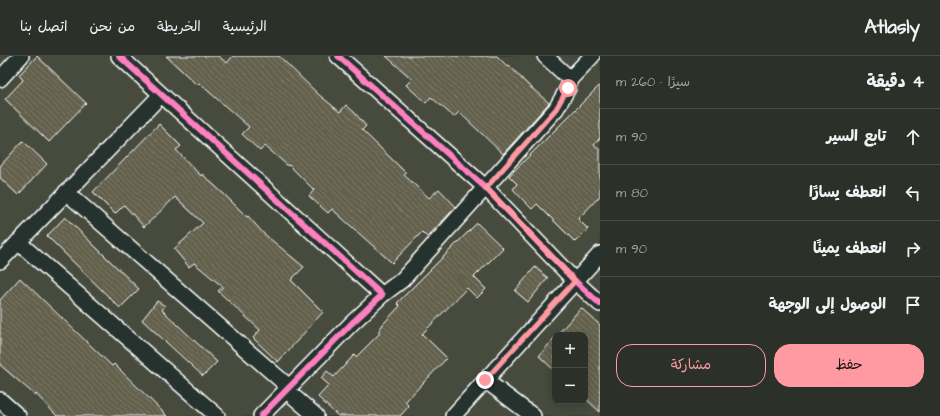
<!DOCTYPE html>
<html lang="ar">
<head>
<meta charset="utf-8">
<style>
  :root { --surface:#2b3129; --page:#373d35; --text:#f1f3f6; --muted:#a6a9a8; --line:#474c46; --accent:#ff9aa2 }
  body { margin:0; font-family:"Architects Daughter","Playpen Sans Arabic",sans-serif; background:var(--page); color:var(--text); direction:rtl }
  .controls { position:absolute; right:12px; bottom:12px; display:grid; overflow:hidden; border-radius:8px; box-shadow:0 2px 10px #0003 }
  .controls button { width:36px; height:36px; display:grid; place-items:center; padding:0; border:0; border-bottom:1px solid var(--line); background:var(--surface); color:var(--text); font:20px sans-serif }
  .stop { position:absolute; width:12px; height:12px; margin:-9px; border:3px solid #ff9aa2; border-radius:50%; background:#fff }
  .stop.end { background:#ff9aa2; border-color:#fff; box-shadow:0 1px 4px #0008 }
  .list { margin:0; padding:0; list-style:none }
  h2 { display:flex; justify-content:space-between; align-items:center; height:52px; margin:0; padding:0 16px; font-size:17px }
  h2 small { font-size:13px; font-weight:400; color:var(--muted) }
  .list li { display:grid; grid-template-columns:26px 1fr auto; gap:12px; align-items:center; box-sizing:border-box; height:56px; padding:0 16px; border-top:1px solid var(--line) }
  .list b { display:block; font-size:15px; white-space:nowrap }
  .list em { font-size:13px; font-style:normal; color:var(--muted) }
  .actions { display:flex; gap:8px; padding:12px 16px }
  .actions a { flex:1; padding:9px 0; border:1px solid var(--accent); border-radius:16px; text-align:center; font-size:14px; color:var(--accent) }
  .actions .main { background:var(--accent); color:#111 }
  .icon { flex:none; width:22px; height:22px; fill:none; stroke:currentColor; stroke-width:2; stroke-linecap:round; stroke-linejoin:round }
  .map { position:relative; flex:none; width:600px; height:360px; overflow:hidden; direction:ltr }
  header { display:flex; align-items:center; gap:24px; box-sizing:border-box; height:56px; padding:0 20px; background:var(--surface); border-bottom:1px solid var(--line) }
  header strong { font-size:19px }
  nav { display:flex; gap:22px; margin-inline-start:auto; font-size:14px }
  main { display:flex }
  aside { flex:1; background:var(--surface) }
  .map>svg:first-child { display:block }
  .built { fill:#464b3e; fill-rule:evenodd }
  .building { fill:url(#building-back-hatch); stroke:#fff }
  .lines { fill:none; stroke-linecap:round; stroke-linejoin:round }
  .minor-casing { stroke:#fff; stroke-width:18 }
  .minor { stroke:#26332d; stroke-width:15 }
  .cycleway-casing { stroke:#26332d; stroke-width:8 }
  .cycleway { stroke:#ff80c0; stroke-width:6 }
  .route { stroke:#ff9aa2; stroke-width:5 }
</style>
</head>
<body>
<header>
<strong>Atlasly</strong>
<nav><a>الرئيسية</a><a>الخريطة</a><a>من نحن</a><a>اتصل بنا</a></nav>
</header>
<main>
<aside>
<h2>4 دقيقة<small>سيرًا · 260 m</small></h2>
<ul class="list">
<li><svg class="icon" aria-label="ahead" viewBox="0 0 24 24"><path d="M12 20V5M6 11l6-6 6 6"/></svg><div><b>تابع السير</b></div><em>90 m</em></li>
<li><svg class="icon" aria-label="left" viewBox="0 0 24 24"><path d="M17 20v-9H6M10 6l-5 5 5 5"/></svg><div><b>انعطف يسارًا</b></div><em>80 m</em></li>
<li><svg class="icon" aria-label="right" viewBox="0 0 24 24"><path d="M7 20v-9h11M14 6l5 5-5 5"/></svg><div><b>انعطف يمينًا</b></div><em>90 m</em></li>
<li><svg class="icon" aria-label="arrive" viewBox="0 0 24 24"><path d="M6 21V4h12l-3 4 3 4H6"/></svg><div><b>الوصول إلى الوجهة</b></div></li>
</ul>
<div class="actions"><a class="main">حفظ</a><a>مشاركة</a></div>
</aside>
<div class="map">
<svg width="600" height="360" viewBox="0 0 600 360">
  <defs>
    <pattern id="building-back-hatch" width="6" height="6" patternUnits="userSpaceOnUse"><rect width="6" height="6" fill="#64614d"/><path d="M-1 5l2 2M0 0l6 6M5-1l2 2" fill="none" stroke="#7b7968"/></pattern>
  </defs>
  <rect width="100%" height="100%" fill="#394137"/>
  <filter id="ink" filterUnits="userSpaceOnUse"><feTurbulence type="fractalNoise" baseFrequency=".025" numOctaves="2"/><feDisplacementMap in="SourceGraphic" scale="8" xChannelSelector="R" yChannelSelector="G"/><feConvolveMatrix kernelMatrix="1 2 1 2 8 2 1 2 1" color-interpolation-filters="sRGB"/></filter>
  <g filter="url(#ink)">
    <path class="built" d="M0 0H600V360H0ZM555 279H585V345H555Z"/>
    <path class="building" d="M37 0 86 47 49 86 5 43 23 24 19 19Z
      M166 0H218L227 7 233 0H279L318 38 340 56 346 49 354 56 366 70 362 74 406 117 404 119 429 142 439 133 456 151 427 181 422 176 392 207 332 153 328 157 319 149 309 140 314 134 289 109 288 110 265 90 260 95 242 78 249 71 199 27 197 29Z
      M386 0H497L507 10 509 9 526 27 549 47 503 98 459 56 454 61 431 41 426 47 406 29 412 23Z
      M600 29V82L594 89 600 94V140L578 163 588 173 575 186 537 148 532 153 525 146 513 133 517 128 509 120Z
      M159 68 181 90 176 94 201 120 202 118 225 139 247 161 248 160 263 177 304 211 291 224 323 256 278 306 253 282 260 274 218 235 223 231 194 207 189 211 174 193 203 167 175 141 144 171 124 149 115 158 93 136Z
      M23 85 47 108 18 139 0 122V110Z
      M65 161 139 233 120 252 47 180Z
      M477 167 503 192 474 221 486 233 477 242 467 232 422 278 447 302 405 346 409 350 400 360H338L318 341 329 329 321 322 327 315 334 321 354 299 356 301 380 277 378 276 383 268 400 250 397 247Z
      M535 211 548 222 528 246 515 235Z
      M20 222 112 310 114 308 167 360H57L36 338 35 339 0 309V244Z
      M157 245 165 250 162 254 217 306 203 320 142 264Z
      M581 252 600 269V356L585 342V279H557Z
      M555 281V315L539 300Z"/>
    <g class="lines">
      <defs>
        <path id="minor" d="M119 0 382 239 351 268 261 360
          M338 0 486 132 575 225 600 248
          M545 0 570 23 592 0
          M0 23 21 0
          M66 136 290 332
          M18 186 217 360
          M0 205 161 39
          M382 239 402 224 556 53 568 32 570 23
          M485 324 533 360
          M287 335 316 360
          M0 344 18 360
          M453 360 600 198"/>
      </defs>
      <use href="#minor" class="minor-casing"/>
      <use href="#minor" class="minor"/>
      <defs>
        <path id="cycleway" d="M119 0 382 239 351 268 261 360
          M338 0 486 132 575 225 600 248"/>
      </defs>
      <use href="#cycleway" class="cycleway-casing"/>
      <use href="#cycleway" class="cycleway"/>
    </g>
  </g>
  <g class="lines" filter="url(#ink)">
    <path class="route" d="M485 324 575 225 486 132 556 53 568 32"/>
  </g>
</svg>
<div class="controls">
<button>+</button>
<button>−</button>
</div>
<div class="stop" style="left:568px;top:32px"></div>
<div class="stop end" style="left:485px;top:324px"></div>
</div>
</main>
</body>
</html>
